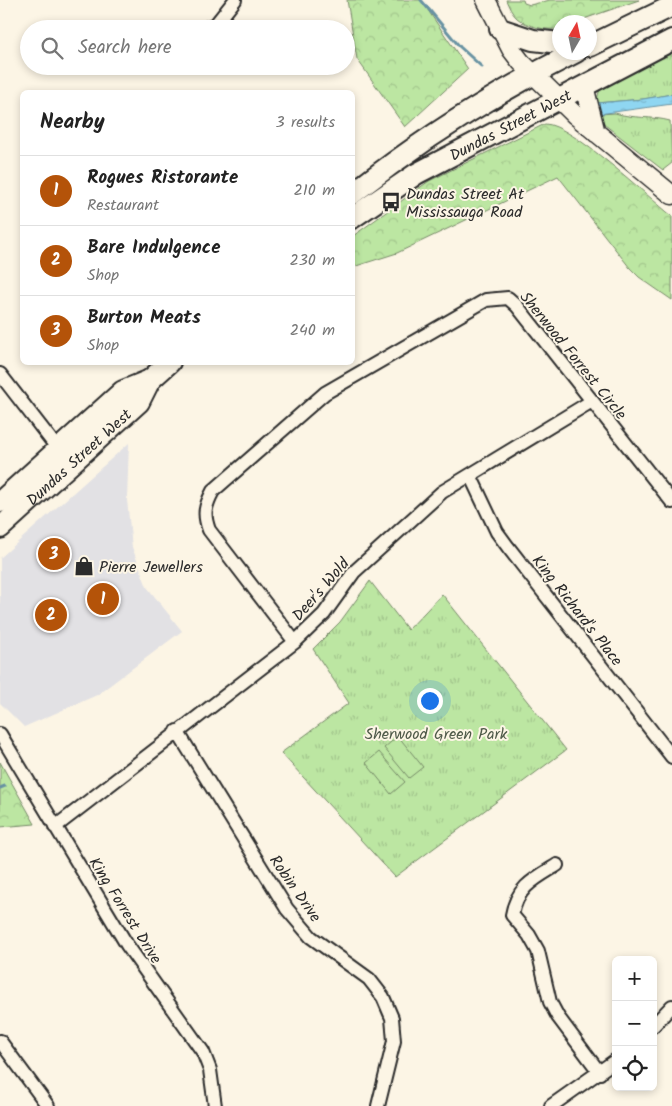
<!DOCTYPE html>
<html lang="en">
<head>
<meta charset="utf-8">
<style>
  :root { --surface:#fff; --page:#f6f6f6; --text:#222; --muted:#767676; --line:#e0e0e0; --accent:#b45309 }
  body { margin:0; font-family:Kalam,sans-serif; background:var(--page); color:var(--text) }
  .controls { position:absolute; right:15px; bottom:15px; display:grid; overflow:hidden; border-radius:8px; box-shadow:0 2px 8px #0003 }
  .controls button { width:45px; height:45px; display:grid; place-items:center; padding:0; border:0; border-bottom:1px solid var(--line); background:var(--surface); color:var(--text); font:25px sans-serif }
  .compass { position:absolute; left:552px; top:15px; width:45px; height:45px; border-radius:50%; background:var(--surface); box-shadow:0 2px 8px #0003; rotate:9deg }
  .you { position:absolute; left:429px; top:700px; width:18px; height:18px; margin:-12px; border:4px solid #fff; border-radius:50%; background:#1a73e8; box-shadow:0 0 0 8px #1a73e833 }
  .badge { display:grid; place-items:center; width:32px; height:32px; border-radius:50%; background:var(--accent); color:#fff; font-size:16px; font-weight:700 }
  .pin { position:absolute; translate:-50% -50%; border:2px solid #fff; box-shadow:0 1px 5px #0006 }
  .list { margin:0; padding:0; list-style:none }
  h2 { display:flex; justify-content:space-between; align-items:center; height:65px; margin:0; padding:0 20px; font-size:21px }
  h2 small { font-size:16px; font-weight:400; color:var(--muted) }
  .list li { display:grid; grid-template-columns:32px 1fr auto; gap:15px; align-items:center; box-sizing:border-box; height:70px; padding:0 20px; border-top:1px solid var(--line) }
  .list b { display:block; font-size:19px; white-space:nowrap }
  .list p { margin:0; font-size:16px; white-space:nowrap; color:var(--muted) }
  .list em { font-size:16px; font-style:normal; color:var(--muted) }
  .icon { flex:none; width:28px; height:28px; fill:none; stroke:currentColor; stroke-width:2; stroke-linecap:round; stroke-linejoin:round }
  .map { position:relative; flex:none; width:672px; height:1106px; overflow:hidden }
  .search { position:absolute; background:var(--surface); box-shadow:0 2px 8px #0003; left:20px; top:20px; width:335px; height:55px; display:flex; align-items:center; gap:12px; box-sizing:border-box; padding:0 18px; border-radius:28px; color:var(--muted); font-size:19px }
  .panel { position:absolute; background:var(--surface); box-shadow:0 2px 8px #0003; left:20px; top:90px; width:335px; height:275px; border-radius:8px }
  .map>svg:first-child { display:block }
  .built { fill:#e2e1e4 }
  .grass { fill:url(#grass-tufts); stroke:#748866 }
  .forest { fill:url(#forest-crowns); stroke:#748866 }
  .pitch { fill:#bce6a2; stroke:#748866 }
  .water { fill:url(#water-ripples); stroke:#6792a2 }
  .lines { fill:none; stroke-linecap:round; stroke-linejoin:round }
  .stream { stroke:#6792a2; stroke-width:3 }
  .street-casing { stroke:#2b2b2b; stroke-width:16 }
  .secondary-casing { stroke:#2b2b2b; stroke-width:21 }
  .primary-casing { stroke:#2b2b2b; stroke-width:24 }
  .street { stroke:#fcf5e5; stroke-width:12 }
  .secondary { stroke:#fcf5e5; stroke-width:18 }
  .primary { stroke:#fcf5e5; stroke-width:20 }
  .labels { text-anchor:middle; stroke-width:4; stroke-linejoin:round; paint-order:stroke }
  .street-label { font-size:16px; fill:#2b2b2b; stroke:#fcf5e5 }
  .poi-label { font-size:16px; fill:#2b2b2b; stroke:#fcf5e5; text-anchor:start }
  .park-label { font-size:16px; fill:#4f5a49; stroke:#fcf5e5 }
</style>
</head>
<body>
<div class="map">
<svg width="672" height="1106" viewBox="0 0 672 1106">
  <defs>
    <pattern id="grass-tufts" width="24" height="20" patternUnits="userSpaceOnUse" patternTransform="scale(1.25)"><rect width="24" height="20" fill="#bce6a2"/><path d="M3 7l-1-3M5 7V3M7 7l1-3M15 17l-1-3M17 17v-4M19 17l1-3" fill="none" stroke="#a2c58c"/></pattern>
    <pattern id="forest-crowns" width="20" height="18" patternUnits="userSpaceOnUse" patternTransform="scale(1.25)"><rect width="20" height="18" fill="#bce6a2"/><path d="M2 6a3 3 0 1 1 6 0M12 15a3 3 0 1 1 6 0" fill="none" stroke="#a2c58c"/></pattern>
    <pattern id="water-ripples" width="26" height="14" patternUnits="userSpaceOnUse" patternTransform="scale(1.25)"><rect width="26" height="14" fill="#8fd6f1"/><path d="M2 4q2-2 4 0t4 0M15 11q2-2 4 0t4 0" fill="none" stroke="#7cb8cf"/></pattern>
  </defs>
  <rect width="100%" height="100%" fill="#fcf5e5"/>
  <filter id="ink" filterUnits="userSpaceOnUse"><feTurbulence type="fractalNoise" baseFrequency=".02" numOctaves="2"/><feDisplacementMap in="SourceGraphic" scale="10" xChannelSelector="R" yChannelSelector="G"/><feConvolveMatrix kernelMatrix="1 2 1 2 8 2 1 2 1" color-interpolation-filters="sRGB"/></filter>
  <g filter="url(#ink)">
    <path class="built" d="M129 443 127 500 132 547 147 587 182 631 97 695 24 727 0 703V558Z"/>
    <path class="grass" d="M672 51V94L643 99 596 103 599 92 604 86Z
      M615 113C633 119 652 116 670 121L672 163 663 170 605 125 599 114Z
      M370 581 408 630 442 594 566 750 395 877 281 753 349 703 313 649 340 622Z"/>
    <path class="forest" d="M347 0H421L468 69 405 127 357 59Z
      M506 0H523L524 3 530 5 550 0H639L575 22H560L559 28C548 32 526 26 517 18 512 14 508 5 506 0Z
      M545 124C571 124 648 197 672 216V300L639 277 630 268 558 176 397 253 353 267V236L429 181Z
      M0 762 35 824 0 827Z"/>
    <path class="pitch" d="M398 736 423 767 409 778 384 748Z
      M379 752 405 782 391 794 366 763Z"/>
    <path class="water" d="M672 94V104L599 114 596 103 643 99Z"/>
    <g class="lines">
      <path class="stream" d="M421 0 460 47 482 67
        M0 788 5 786"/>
      <defs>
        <path id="street" d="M204 29 216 24 235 0
          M0 374 58 449
          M470 475 497 532 508 547 672 757
          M295 642 209 530C203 514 205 506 213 491L325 393 486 300 508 298 517 306 672 502
          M177 731 287 909 311 937 369 979 383 997 392 1018 394 1041 378 1106
          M0 734 127 945 203 1052 210 1070 215 1106
          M55 827 295 642 324 614 354 572 442 492 592 401
          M557 865C534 879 517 887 512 915L529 935 538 951 550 1002 558 1017 600 1073
          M653 1026 672 1006
          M0 1041 48 1106
          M551 1106 616 1060"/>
        <path id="secondary" d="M486 0 511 49 521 62 575 115 672 195
          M584 86 596 133"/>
        <g id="primary">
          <path d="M500 29 533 40 560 43"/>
          <path d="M590 46 672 6"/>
          <path d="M352 194C422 139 496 92 576 52"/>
          <path id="s1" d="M352 218 416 174 672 40"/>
          <path d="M0 502 123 391 150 380"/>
          <path id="s2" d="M0 528 139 402 150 380 170 362"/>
        </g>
      </defs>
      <use href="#street" class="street-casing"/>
      <use href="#secondary" class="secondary-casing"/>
      <use href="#primary" class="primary-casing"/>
      <use href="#street" class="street"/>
      <use href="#secondary" class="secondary"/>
      <use href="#primary" class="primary"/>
    </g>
  </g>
  <defs>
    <symbol id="bus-bare" viewBox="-9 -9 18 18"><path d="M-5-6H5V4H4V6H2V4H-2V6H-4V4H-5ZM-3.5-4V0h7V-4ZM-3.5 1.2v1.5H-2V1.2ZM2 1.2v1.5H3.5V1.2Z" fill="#2b2b2b" stroke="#fcf5e5" stroke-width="2.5" paint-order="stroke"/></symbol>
    <symbol id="shop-bare" viewBox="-9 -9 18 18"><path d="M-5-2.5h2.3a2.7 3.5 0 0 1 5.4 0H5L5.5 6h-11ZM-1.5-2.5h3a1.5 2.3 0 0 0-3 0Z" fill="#2b2b2b" stroke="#fcf5e5" stroke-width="2.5" paint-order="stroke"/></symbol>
  </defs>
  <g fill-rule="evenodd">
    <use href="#bus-bare" x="377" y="188" width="28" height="28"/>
    <use href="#shop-bare" x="70" y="552" width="28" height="28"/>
  </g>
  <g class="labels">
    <g class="street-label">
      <text dy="6" stroke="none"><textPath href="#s1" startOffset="184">Dundas Street West</textPath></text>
      <text transform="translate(574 355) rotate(51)" y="6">Sherwood Forrest Circle</text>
      <text dy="6" stroke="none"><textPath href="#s2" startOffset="106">Dundas Street West</textPath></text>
      <text transform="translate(320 589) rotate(-49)" y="6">Deer's Wold</text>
      <text transform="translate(578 610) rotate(52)" y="6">King Richard's Place</text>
      <text transform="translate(296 888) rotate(55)" y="6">Robin Drive</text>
      <text transform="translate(126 910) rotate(58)" y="6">King Forrest Drive</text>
    </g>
    <g class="poi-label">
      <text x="406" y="199">Dundas Street At<tspan x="406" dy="18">Mississauga Road</tspan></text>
      <text x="99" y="572">Pierre Jewellers</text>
    </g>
    <g class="park-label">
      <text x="436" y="739">Sherwood Green Park</text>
    </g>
  </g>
</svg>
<div class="controls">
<button>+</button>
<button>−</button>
<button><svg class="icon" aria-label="locate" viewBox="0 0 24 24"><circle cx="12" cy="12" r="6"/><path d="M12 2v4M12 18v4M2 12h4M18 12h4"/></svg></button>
</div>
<svg class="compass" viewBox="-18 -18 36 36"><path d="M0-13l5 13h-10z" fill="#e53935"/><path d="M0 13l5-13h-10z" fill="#767676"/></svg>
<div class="you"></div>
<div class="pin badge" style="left:103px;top:599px">1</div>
<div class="pin badge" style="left:51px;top:615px">2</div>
<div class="pin badge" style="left:54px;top:554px">3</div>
<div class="search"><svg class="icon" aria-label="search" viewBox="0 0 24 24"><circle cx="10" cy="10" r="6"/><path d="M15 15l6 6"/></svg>Search here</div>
<section class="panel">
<h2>Nearby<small>3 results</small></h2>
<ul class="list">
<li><span class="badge">1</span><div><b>Rogues Ristorante</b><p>Restaurant</p></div><em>210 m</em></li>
<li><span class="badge">2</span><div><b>Bare Indulgence</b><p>Shop</p></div><em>230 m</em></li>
<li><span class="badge">3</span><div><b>Burton Meats</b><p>Shop</p></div><em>240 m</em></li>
</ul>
</section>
</div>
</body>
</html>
